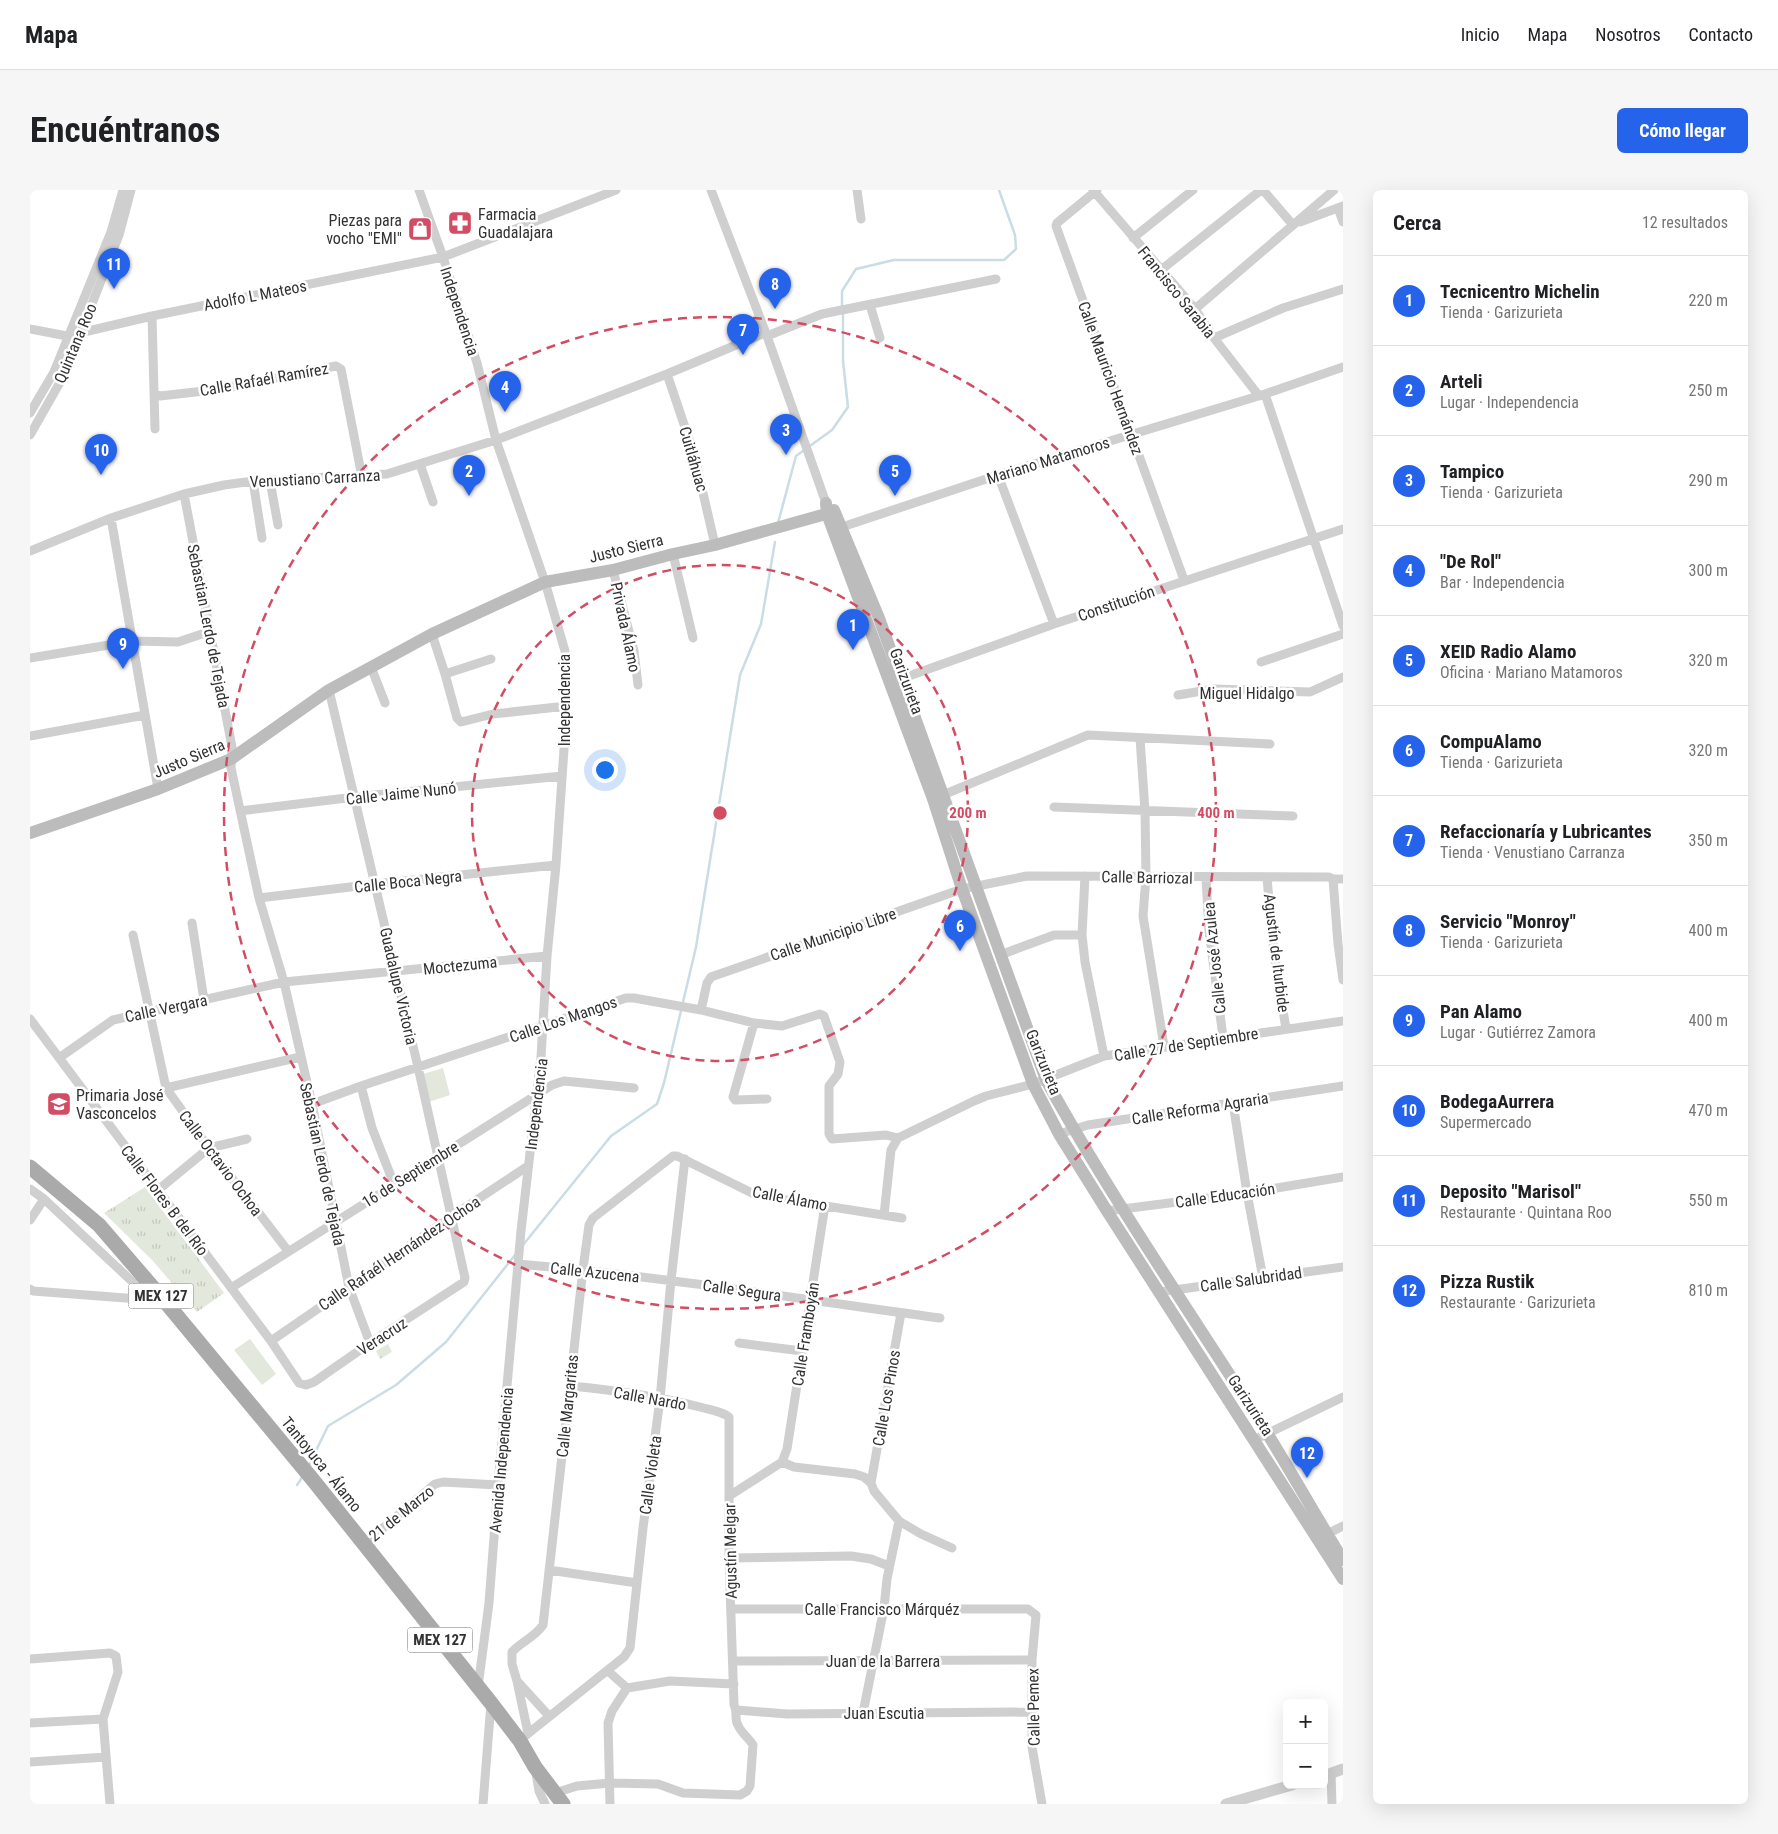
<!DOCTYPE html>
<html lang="es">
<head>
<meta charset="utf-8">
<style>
  :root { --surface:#fff; --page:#f6f6f6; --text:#202124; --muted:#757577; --line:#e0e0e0; --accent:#2563eb }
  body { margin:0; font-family:"Roboto Condensed",sans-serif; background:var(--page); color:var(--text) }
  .controls { position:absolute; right:15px; bottom:15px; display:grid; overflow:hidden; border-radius:8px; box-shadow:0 5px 20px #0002 }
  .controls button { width:45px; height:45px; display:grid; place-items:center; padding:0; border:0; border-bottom:1px solid var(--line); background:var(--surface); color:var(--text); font:25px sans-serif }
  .you { position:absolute; left:574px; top:579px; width:18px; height:18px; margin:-12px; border:4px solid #fff; border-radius:50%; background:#1a73e8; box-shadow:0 0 0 8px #1a73e833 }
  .badge { display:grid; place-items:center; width:32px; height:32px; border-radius:50%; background:var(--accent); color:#fff; font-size:16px; font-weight:700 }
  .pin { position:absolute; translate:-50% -41px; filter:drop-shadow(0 1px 2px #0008) }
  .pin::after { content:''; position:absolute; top:26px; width:18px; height:15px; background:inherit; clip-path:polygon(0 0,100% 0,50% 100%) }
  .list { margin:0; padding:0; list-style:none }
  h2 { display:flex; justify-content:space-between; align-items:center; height:65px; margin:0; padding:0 20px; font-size:21px }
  h2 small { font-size:16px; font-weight:400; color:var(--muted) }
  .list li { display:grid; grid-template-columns:32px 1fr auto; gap:15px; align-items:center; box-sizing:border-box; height:90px; padding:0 20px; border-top:1px solid var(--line) }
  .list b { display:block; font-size:19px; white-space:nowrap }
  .list p { margin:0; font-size:16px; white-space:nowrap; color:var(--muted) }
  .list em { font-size:16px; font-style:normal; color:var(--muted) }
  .map { position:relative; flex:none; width:1313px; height:1614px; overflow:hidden; border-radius:8px }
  header { display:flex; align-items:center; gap:30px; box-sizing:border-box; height:70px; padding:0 25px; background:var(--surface); border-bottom:1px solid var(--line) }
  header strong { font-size:24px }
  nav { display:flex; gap:28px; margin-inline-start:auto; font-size:18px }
  .intro { display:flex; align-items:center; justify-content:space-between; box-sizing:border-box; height:120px; padding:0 30px }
  h1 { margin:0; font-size:35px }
  .button { padding:12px 22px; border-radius:8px; background:var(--accent); color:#fff; font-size:18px; font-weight:700 }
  main { display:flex; gap:30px; padding:0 30px }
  aside { flex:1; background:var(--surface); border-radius:8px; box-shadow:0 5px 20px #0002 }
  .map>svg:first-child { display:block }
  .grass { fill:#e3e8dd }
  .park { fill:url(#park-tufts) }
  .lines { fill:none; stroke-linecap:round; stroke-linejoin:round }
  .stream { stroke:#cadde4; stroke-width:2.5 }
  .minor { stroke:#cfcfcf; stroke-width:9 }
  .tertiary { stroke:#cfcfcf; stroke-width:11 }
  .secondary { stroke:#bcbcbc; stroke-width:12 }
  .primary { stroke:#aaa; stroke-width:15 }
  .ring { fill:none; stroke:#d24c64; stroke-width:2.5; stroke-dasharray:9 6 }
  .labels { text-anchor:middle; stroke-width:5; stroke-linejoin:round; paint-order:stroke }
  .shield { fill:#fff; stroke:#707070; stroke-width:1 }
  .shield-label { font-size:15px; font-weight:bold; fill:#323232 }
  .poi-label { font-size:16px; fill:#323232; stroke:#fff; text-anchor:start }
  .street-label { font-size:16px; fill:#323232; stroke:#fff }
  .centre { fill:#d24c64; stroke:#fff; stroke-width:2.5 }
  .ring-label { font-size:15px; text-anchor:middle; font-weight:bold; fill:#d24c64; stroke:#fff; stroke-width:5; stroke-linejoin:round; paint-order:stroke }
</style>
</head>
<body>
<header>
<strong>Mapa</strong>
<nav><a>Inicio</a><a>Mapa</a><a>Nosotros</a><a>Contacto</a></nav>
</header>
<div class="intro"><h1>Encuéntranos</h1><a class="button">Cómo llegar</a></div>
<main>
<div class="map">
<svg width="1313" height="1614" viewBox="0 0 1313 1614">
  <defs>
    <pattern id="park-tufts" width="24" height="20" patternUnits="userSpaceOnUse" patternTransform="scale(1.25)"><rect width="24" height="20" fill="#e3e8dd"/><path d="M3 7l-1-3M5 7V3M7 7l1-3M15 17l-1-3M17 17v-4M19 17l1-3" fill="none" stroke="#c3c7be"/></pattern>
  </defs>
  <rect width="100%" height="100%" fill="#fff"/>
  <path class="grass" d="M413 878 420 905 399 912 393 884Z
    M220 1149 246 1184 232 1195 204 1160Z"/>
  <path class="park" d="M115 997 194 1103 167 1122 122 1070 74 1023Z
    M358 1154 362 1162 350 1169 346 1161Z"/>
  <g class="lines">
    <path class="stream" d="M812 118V101L826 79 864 70H974L986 59 985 45 969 0
      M748 333 766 266 802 240 818 217 813 171V123
      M493 1055 581 946 627 914 634 893 666 757 710 485 731 434 745 352
      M278 1277 298 1236 366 1195 416 1152 485 1065
      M267 1295 273 1286"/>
    <path class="minor" d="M389 0 413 67 447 173 466 250 515 392 535 461 537 516 526 675 517 766 511 867 491 1041 468 1295 459 1413 448 1497
      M681 0 737 146 796 313
      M827 0 831 29
      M1063 0 1165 119 1184 148 1229 206
      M1067 0 1027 33 1026 36 1154 390
      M1233 0 1263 35
      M1308 18 1313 32
      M1270 32 1313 16
      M1103 48 1163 0
      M1131 80 1231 0
      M840 115 850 148
      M1165 119 1304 0
      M122 126 125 239
      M0 139 37 146 122 126 413 67 586 0
      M737 146 792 124 966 89
      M1184 148 1253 118 1313 99
      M637 184 664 264 685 355
      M124 203 130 206 192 199 306 176 311 179 332 287
      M1235 204 1313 436
      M0 223 24 182 81 42 93 0
      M0 245 33 187 45 157 89 45 101 0
      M390 274 403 312
      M968 285 1024 434
      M223 291 232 348
      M240 291 248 335
      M154 304 202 557 201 578 229 708 254 792 282 914 319 1097 340 1153
      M81 328 128 599
      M806 339 968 285 1235 204 1313 177
      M0 361 81 328 154 304 194 295 223 291 357 284 466 250 637 184 735 143
      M643 364 663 448
      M583 380 604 461 608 495
      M402 444 415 484 427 528 431 532 463 524 537 516
      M0 468 103 451 148 452 181 441
      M1231 472 1313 444
      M341 477 355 513
      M415 484 461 469
      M865 491 1024 434 1313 339
      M1148 505 1184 499 1280 502 1313 487
      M0 546 115 525
      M1110 548 1115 621 1116 687 1113 726 1134 856
      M908 607 1058 545 1240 554
      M1024 617 1263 626
      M210 621 325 607 532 586
      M1055 686 1052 745 1055 772 1074 866
      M1176 688 1179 741 1193 847
      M1237 688 1244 764 1256 839
      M1303 689 1308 754 1313 790
      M229 708 345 694 526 675
      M162 733 174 810
      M103 745 136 898 179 958 258 1061
      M970 765 1024 745H1052
      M671 820 677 793 681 787 932 699 997 686 1299 687 1303 689H1313
      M0 829 241 1151 269 1193 276 1195 284 1192 340 1153 434 1092 435 1088 388 877 299 500
      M724 833 703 907 705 910 737 909
      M29 868 83 830 254 792 517 766
      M331 896 342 938 364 994
      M136 898 270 867
      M1203 913 1217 1003 1233 1088
      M282 914 331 896 596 808H604L671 820 724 833 752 836 790 824 794 826 810 872 808 884 799 896V944L802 949 856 945 868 948
      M1029 944 1058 935 1313 896
      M0 999 14 1009 107 1096 109 1109 3 1101 0 1099
      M128 1000 179 958 217 949
      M1077 1021 1217 1003 1313 987
      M854 1025 861 960 868 948 944 911 956 906 1003 894 1074 866 1313 831
      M0 1030 14 1009
      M488 1074C629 1086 769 1109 910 1128
      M201 1098 522 895 534 891 604 898
      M1129 1102 1313 1077
      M871 1123 841 1293 844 1301 869 1331 891 1344 922 1358
      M241 1151 421 1027 498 976
      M709 1153 772 1161
      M1224 1250 1313 1207
      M752 1272 757 1259 795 1015
      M752 1272 764 1277 825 1284 834 1287 841 1293
      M699 1306 752 1272
      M1293 1346 1313 1336
      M334 1354 405 1294 413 1292 468 1295
      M699 1368 821 1366 841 1369 859 1376
      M519 1380 607 1393
      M701 1419H998L1006 1425 1002 1470V1557L1012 1614
      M0 1469 80 1463 86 1466 88 1482 73 1529 80 1614
      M703 1471 1002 1470
      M578 1481 597 1498
      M488 1492 519 1526
      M597 1498 640 1491 704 1494
      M707 1520 757 1524 1002 1522
      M833 1523 854 1418 857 1389 869 1331
      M0 1533 73 1529
      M498 1543 487 1491 482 1474V1462C491 1452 505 1447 513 1435L553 1079 559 1035 563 1028 643 966H647L726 1005 872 1028
      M495 1546 594 1467 600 1458 613 1338 630 1209 641 1090 655 969
      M0 1572 76 1567
      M506 1583 509 1601 515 1614
      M1301 1584 1302 1614
      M525 1603 547 1596 580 1593 628 1594 653 1603 710 1605 717 1601 720 1596 723 1555C719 1548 711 1543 708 1535 704 1529 708 1522 704 1515L699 1368V1227C691 1221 680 1220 670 1217 627 1206 583 1200 540 1196
      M453 1614 461 1513
      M580 1614 578 1533 582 1521 597 1498"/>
    <path class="tertiary" d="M1294 1586 1313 1579
      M1196 1614 1262 1595"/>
    <path class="secondary" d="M796 313 797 324 903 609 932 699 1003 894 1029 944 1077 1021 1313 1389
      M804 320 849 428 1016 890C1083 1011 1163 1126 1237 1243 1263 1285 1287 1328 1313 1370
      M0 643 128 599 201 569 299 500 402 444 515 392 583 380 643 364 685 355 803 322"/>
    <path class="primary" d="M0 977 69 1035 138 1115 283 1290 461 1513 490 1551 505 1577 533 1614"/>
  </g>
  <g class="ring">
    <circle cx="690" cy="623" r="248"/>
    <circle cx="690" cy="623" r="496"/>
  </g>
  <defs>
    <symbol id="pharmacy-square" viewBox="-11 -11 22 22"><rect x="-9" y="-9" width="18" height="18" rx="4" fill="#d24c64" stroke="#fff"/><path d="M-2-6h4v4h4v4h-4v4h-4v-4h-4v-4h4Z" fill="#fff"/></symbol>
    <symbol id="shop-square" viewBox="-11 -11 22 22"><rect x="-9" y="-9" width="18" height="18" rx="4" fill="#d24c64" stroke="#fff"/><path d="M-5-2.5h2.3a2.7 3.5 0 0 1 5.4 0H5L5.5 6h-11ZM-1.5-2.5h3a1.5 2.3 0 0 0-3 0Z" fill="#fff"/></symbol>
    <symbol id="school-square" viewBox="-11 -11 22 22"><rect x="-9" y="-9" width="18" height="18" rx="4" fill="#d24c64" stroke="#fff"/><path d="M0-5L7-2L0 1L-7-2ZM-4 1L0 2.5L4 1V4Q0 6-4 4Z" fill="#fff"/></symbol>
  </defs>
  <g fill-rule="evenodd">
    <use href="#pharmacy-square" x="416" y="19" width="28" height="28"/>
    <use href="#shop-square" x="376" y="25" width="28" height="28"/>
    <use href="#school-square" x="15" y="900" width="28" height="28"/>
  </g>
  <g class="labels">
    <g class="shield">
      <rect x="98.5" y="1093.5" width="65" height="25" rx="4"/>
      <rect x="377.5" y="1437.5" width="65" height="25" rx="4"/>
    </g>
    <g class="shield-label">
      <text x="131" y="1111">MEX 127</text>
      <text x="410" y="1455">MEX 127</text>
    </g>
    <g class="poi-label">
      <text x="448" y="30">Farmacia<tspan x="448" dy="18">Guadalajara</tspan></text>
      <text x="372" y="36" text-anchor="end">Piezas para<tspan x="372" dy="18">vocho "EMI"</tspan></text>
      <text x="46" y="911">Primaria José<tspan x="46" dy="18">Vasconcelos</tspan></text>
    </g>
    <g class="street-label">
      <text transform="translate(1147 102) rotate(51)" y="6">Francisco Sarabia</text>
      <text transform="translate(225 105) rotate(-11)" y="6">Adolfo L Mateos</text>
      <text transform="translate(430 121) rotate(72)" y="6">Independencia</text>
      <text transform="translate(45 153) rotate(-67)" y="6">Quintana Roo</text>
      <text transform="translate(1081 188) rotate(70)" y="6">Calle Mauricio Hernández</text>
      <text transform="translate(234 189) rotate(-10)" y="6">Calle Rafaél Ramírez</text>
      <text transform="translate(664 269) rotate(74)" y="6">Cuitláhuac</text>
      <text transform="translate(1018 270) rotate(-17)" y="6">Mariano Matamoros</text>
      <text transform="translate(285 288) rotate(-3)" y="6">Venustiano Carranza</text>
      <text transform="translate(596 358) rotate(-14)" y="6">Justo Sierra</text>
      <text transform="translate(1086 413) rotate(-19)" y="6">Constitución</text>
      <text transform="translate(179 436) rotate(79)" y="6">Sebastian Lerdo de Tejada</text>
      <text transform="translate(596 437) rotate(78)" y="6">Privada Álamo</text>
      <text transform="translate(877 491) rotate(70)" y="6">Garizurieta</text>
      <text x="1217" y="509">Miguel Hidalgo</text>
      <text transform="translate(534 510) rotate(-90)" y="6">Independencia</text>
      <text transform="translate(159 568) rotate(-23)" y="6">Justo Sierra</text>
      <text transform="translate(371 603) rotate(-6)" y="6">Calle Jaime Nunó</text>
      <text transform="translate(1117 687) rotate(1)" y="6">Calle Barriozal</text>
      <text transform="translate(378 691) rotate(-6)" y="6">Calle Boca Negra</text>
      <text transform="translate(803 744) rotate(-19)" y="6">Calle Municipio Libre</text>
      <text transform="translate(1247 763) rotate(83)" y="6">Agustín de Iturbide</text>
      <text transform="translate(1184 768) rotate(-96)" y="6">Calle José Azulea</text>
      <text transform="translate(430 775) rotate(-6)" y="6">Moctezuma</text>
      <text transform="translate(369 796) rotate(77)" y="6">Guadalupe Victoria</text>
      <text transform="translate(136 818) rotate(-12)" y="6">Calle Vergara</text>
      <text transform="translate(533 829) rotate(-19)" y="6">Calle Los Mangos</text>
      <text transform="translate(1156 854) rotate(-9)" y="6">Calle 27 de Septiembre</text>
      <text transform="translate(1014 872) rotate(68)" y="6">Garizurieta</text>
      <text transform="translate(506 914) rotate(-83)" y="6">Independencia</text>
      <text transform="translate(1170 918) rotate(-9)" y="6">Calle Reforma Agraria</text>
      <text transform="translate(191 973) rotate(53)" y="6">Calle Octavio Ochoa</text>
      <text transform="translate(293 974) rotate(78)" y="6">Sebastian Lerdo de Tejada</text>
      <text transform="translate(380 984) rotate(-32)" y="6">16 de Septiembre</text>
      <text transform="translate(1195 1005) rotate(-8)" y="6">Calle Educación</text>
      <text transform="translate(760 1008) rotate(11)" y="6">Calle Álamo</text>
      <text transform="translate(135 1010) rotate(53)" y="6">Calle Flores B del Río</text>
      <text transform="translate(369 1063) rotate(-34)" y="6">Calle Rafaél Hernández Ochoa</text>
      <text transform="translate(565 1082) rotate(6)" y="6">Calle Azucena</text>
      <text transform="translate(1221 1089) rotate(-8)" y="6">Calle Salubridad</text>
      <text transform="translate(712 1100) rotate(8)" y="6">Calle Segura</text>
      <text transform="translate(775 1144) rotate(-81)" y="6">Calle Framboyán</text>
      <text transform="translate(352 1146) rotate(-33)" y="6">Veracruz</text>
      <text transform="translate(620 1208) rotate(10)" y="6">Calle Nardo</text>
      <text transform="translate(856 1208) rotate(-80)" y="6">Calle Los Pinos</text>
      <text transform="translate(1221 1215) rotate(57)" y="6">Garizurieta</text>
      <text transform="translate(537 1216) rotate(-84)" y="6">Calle Margaritas</text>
      <text transform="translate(471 1270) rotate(-85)" y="6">Avenida Independencia</text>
      <text transform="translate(292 1274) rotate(51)" y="6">Tantoyuca - Álamo</text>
      <text transform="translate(620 1285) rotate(-82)" y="6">Calle Violeta</text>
      <text transform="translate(371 1323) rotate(-39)" y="6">21 de Marzo</text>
      <text transform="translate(700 1361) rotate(-91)" y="6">Agustín Melgar</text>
      <text x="852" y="1425">Calle Francisco Márquéz</text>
      <text x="853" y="1477">Juan de la Barrera</text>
      <text transform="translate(1003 1517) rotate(-91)" y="6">Calle Pemex</text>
      <text x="854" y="1529">Juan Escutia</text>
    </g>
  </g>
  <circle cx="690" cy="623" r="8" class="centre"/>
  <g class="ring-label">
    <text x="938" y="628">200 m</text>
    <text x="1186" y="628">400 m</text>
  </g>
</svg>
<div class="controls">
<button>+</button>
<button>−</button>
</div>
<div class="you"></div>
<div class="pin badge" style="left:823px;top:460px">1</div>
<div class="pin badge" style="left:439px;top:306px">2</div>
<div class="pin badge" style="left:756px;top:265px">3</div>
<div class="pin badge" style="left:475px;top:222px">4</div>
<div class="pin badge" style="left:865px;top:306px">5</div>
<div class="pin badge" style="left:930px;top:761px">6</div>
<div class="pin badge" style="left:713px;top:165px">7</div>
<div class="pin badge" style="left:745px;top:119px">8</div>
<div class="pin badge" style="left:93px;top:479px">9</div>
<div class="pin badge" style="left:71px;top:285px">10</div>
<div class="pin badge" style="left:84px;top:99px">11</div>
<div class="pin badge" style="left:1277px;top:1288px">12</div>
</div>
<aside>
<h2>Cerca<small>12 resultados</small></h2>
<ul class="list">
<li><span class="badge">1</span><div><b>Tecnicentro Michelin</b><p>Tienda · Garizurieta</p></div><em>220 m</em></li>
<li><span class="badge">2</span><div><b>Arteli</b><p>Lugar · Independencia</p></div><em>250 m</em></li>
<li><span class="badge">3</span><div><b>Tampico</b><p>Tienda · Garizurieta</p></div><em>290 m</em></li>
<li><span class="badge">4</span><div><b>&quot;De Rol&quot;</b><p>Bar · Independencia</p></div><em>300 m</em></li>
<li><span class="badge">5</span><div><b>XEID Radio Alamo</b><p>Oficina · Mariano Matamoros</p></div><em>320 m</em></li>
<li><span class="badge">6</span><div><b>CompuAlamo</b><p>Tienda · Garizurieta</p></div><em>320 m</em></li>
<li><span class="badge">7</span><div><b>Refaccionaría y Lubricantes</b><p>Tienda · Venustiano Carranza</p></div><em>350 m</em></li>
<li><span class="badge">8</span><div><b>Servicio &quot;Monroy&quot;</b><p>Tienda · Garizurieta</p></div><em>400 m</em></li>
<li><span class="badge">9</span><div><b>Pan Alamo</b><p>Lugar · Gutiérrez Zamora</p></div><em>400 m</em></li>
<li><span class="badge">10</span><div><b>BodegaAurrera</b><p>Supermercado</p></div><em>470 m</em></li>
<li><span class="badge">11</span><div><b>Deposito &quot;Marisol&quot;</b><p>Restaurante · Quintana Roo</p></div><em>550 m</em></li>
<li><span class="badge">12</span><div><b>Pizza Rustik</b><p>Restaurante · Garizurieta</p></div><em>810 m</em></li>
</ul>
</aside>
</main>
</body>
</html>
